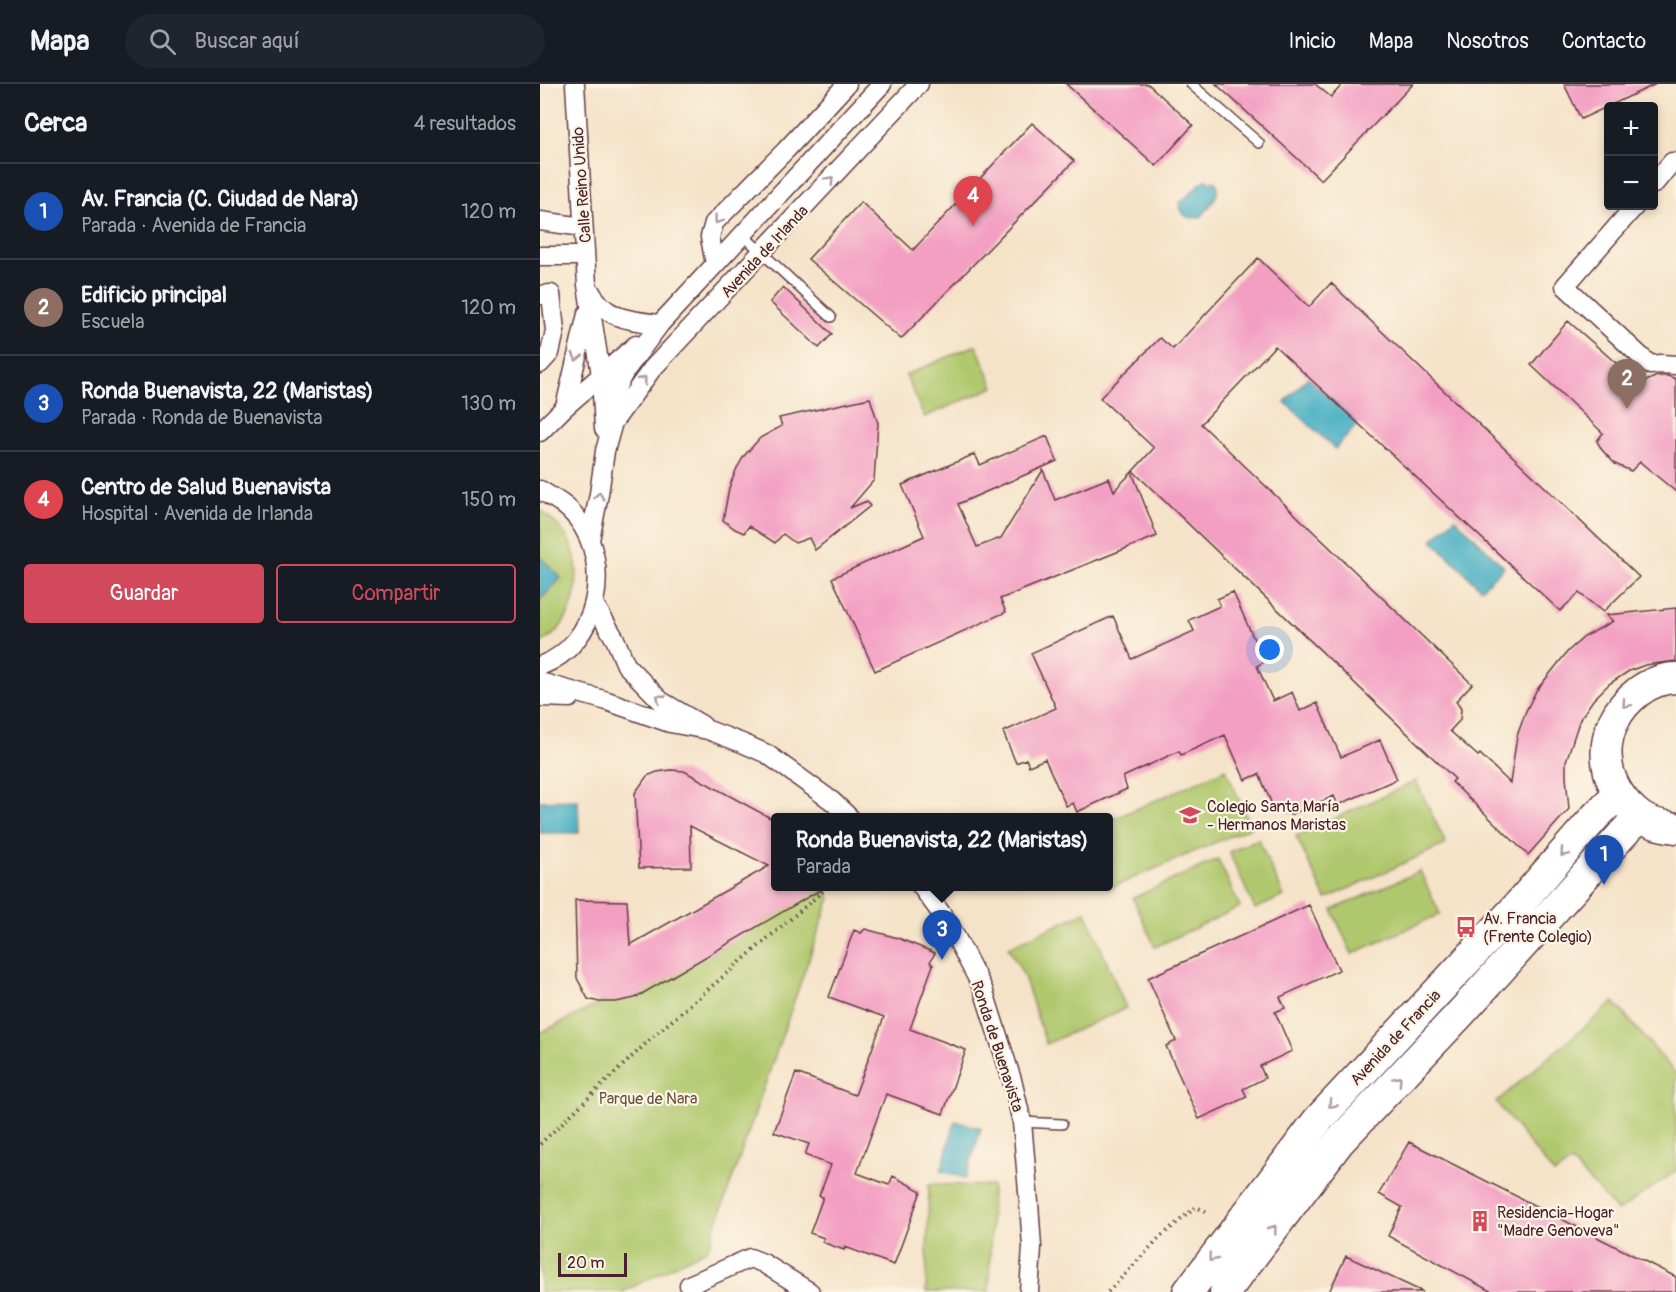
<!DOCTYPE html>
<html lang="es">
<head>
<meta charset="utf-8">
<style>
  :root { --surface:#171b24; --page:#20242c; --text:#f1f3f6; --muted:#9ea1a6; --line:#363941; --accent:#d1495b }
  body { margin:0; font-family:Pangolin,sans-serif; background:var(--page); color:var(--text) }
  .controls { position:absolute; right:18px; top:18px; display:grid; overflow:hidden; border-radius:6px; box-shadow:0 3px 9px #0003 }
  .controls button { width:54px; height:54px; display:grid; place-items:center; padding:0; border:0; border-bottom:2px solid var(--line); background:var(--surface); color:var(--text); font:30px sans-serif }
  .scale { position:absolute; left:18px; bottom:15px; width:69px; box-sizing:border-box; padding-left:6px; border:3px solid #4a1f2b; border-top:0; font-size:16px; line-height:21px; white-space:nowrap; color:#4a1f2b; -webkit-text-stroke:4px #fcf5e5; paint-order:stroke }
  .you { position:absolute; left:730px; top:566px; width:21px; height:21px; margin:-15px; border:4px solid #fff; border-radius:50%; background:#1a73e8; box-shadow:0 0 0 9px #1a73e833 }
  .badge { display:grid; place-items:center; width:39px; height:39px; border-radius:50%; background:var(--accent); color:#fff; font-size:20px; font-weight:700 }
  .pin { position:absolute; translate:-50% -50px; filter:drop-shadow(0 2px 3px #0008) }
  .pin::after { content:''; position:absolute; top:32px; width:21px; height:18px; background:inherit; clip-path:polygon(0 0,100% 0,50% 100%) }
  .popup { position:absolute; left:231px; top:729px; width:342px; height:78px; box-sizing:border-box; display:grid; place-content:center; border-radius:6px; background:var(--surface); filter:drop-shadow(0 2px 4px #0005); font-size:20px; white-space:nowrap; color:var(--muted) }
  .popup b { font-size:22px; color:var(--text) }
  .popup::after { content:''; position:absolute; left:50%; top:100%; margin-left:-12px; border:12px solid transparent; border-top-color:var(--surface) }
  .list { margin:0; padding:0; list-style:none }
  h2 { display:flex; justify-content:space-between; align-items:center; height:78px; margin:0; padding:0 24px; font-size:26px }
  h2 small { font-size:20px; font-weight:400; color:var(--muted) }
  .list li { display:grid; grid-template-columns:39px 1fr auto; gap:18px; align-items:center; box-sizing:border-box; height:96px; padding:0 24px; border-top:2px solid var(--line) }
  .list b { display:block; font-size:22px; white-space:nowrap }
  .list p { margin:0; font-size:20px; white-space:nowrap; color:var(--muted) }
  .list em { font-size:20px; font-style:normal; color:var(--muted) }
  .actions { display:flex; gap:12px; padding:18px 24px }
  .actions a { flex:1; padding:14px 0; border:2px solid var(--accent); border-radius:6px; text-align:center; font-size:21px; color:var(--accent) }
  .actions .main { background:var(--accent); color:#fff }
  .icon { flex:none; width:33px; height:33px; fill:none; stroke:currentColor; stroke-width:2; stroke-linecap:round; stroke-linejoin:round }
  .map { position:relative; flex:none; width:1136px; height:1208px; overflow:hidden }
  header { display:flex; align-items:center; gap:36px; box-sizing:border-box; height:84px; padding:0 30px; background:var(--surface); border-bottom:2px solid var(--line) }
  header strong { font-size:28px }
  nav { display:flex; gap:33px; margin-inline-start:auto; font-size:21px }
  .search { width:420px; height:54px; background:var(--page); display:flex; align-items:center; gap:15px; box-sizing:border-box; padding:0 21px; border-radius:33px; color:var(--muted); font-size:22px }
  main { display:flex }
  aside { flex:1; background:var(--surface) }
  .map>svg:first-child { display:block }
  .green { fill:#b0c86d; stroke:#7d744c; stroke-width:1.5 }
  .water { fill:#44aec3; stroke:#476677; stroke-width:1.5 }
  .building { fill:#f39fc2 }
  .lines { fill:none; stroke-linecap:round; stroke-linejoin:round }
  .lane-casing { stroke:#643c43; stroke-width:12 }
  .street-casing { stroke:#643c43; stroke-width:21 }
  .primary-casing { stroke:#643c43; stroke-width:33 }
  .path { stroke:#643c43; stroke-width:4; stroke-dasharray:1.5 4.5; stroke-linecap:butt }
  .lane { stroke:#fff; stroke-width:9 }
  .street { stroke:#fff; stroke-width:18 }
  .primary { stroke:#fff; stroke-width:30 }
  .oneway { stroke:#ae9aa0 }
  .labels { text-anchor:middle; stroke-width:4.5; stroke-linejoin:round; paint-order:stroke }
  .street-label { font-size:16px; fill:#4a1f2b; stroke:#fcf5e5 }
  .poi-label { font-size:16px; fill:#4a1f2b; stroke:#fcf5e5; text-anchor:start }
  .park-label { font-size:16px; fill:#69523f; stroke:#fcf5e5 }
</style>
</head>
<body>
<header>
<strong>Mapa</strong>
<div class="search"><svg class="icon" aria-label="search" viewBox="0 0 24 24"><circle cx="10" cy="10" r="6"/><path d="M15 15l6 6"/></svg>Buscar aquí</div>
<nav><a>Inicio</a><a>Mapa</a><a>Nosotros</a><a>Contacto</a></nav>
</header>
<main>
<aside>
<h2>Cerca<small>4 resultados</small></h2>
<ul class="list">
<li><span class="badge" style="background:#1a4fb4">1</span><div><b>Av. Francia (C. Ciudad de Nara)</b><p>Parada · Avenida de Francia</p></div><em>120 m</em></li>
<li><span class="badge" style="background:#8d6e63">2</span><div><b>Edificio principal</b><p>Escuela</p></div><em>120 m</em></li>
<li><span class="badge" style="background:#1a4fb4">3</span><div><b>Ronda Buenavista, 22 (Maristas)</b><p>Parada · Ronda de Buenavista</p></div><em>130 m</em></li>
<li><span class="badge" style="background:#e0444e">4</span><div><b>Centro de Salud Buenavista</b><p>Hospital · Avenida de Irlanda</p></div><em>150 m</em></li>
</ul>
<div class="actions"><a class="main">Guardar</a><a>Compartir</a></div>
</aside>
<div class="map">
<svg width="1136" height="1208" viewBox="0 0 1136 1208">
  <rect width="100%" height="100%" fill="#fcf5e5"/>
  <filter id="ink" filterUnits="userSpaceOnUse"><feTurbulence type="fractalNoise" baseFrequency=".0167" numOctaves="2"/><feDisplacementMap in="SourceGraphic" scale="12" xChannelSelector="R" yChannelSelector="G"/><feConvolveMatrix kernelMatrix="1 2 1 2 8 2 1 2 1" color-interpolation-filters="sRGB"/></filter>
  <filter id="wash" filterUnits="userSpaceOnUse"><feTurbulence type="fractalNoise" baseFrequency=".008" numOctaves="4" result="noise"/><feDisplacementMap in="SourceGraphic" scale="24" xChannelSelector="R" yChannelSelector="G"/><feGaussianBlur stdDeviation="1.35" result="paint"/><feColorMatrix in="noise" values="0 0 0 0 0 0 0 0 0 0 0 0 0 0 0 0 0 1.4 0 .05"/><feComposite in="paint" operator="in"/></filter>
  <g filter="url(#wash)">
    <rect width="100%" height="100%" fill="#f5e3c9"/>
    <path class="green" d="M436 261 454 303 384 333 366 291Z
      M0 426C12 435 25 446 31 461 45 493 34 543 0 559V516L21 494 0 473Z
      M686 685 711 743 568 805 569 737Z
      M876 697 906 760 786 815 756 752Z
      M718 755 744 812 715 825 689 768Z
      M678 775 700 823 615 863 593 814Z
      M880 787 900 830 812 870 792 826Z
      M283 803 290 814 168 1164 83 1208H0V949L93 903Z
      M546 828 586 924 506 960 484 892 468 863Z
      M1074 918 1136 990V1087L1078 1127 1031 1078 1014 1090 956 1018Z
      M389 1100 452 1102 449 1208H386Z"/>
    <path class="water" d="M666 96 676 98C683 110 669 122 662 132 650 137 640 132 640 119L661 99Z
      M768 293 818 340 795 365 745 318Z
      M915 434 964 483 941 505 892 456Z
      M0 473 21 494 0 516Z
      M38 716 39 749H0V717Z
      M415 1037 441 1044 426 1094 401 1087Z"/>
    <g id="blocks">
      <path class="building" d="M526 0H608L653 41 616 82Z
        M676 0H775L791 13 803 0H873L781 96Z
        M1024 0H1116L1041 35Z
        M492 39 534 77 361 255 268 175 321 118 373 166Z
        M718 174 769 223 791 199 1099 493 1063 528 1039 509 1020 527 735 262 661 340 932 600 916 617 921 625 920 636 910 647 938 672 940 670 970 699 977 652 986 627 996 607 1028 567 1044 553 1073 537 1066 531 1136 524V577L1105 581 1089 587 1069 600 1053 616 1040 635 1026 677V693L1029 725 988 771 912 698 915 695 593 387 614 364 560 314 620 254 633 265Z
        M243 203 292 250 279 264 230 218Z
        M1028 237 1100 300 1117 292H1128L1136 295V408L1100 378 1091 387 1075 380 1062 366 1057 357 1063 349 991 281Z
        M330 314 338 339 334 396 310 424 327 417 330 422 275 466 269 454 255 459 243 450 235 459 209 442 204 449 195 445 183 436 189 404 196 386 204 372 220 354 242 342 239 334Z
        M507 352 517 377 418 420 437 463 461 454 503 386 515 416 569 394 574 407 592 388 617 452 460 515 466 528 335 587 292 494 384 452 362 401 435 370 440 381Z
        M693 508 724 578 717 582 733 617 752 608 760 627 777 619 801 673 840 656 857 695 798 721 794 712 750 731 745 720 734 725 719 690 705 696 685 651 641 671 639 667 583 693 587 705 537 728 533 719 526 722 505 675 489 682 486 675 476 679 463 648 516 624 491 569 573 532 592 575 654 547 649 536 680 522 677 515Z
        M131 686 144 687 236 737V802H287L95 914 76 918H59L48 915 37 894 35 816 87 817 90 861 229 782 150 742 151 783 99 784 95 709 107 692 117 688Z
        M769 821 799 886 740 913 745 924 735 928 752 967 720 982 725 994 703 1005 707 1013 659 1035 626 962 636 957 608 894Z
        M325 845 358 854 395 869 390 878 393 881 370 945 426 966 403 1030 346 1010 317 1089 349 1101 353 1092 381 1107 354 1181 305 1163 304 1166 282 1158 284 1154 270 1149 283 1113 279 1112 291 1081 265 1071 269 1060 234 1048 256 989 315 1011 344 933 289 913 314 846 321 849Z
        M869 1058 1136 1193V1208H952L848 1152 862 1123 839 1110Z
        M806 1172 883 1208H789Z"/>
    </g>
  </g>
  <g filter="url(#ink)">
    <use href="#blocks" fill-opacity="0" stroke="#643c43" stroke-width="1.5"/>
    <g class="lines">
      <defs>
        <path id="lane" d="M651 0 719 59
          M203 151 291 233
          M482 1038 522 1040"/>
        <path id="street" d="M35 0 47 201 61 291 64 345
          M1114 100 1132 78
          M1095 122 1025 202 1110 281 1121 280 1136 281
          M0 137 43 143
          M0 172H45
          M175 180 170 153 174 139 246 66 307 0
          M49 205C66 236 88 236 120 240
          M0 211 11 210 15 247 10 269 0 280
          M25 323 47 230
          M74 337 112 285 379 0
          M0 348 25 323 96 261
          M0 406C13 414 27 421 37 434 73 480 59 561 0 582
          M50 456 59 410 65 367 73 338 77 302 85 287 120 240 342 0
          M54 520 75 555 86 581 121 617 162 641
          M0 598 67 617 130 639 168 646 202 659 227 670 292 717 310 734
          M0 613 30 614
          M381 802 409 840 443 905 472 996 482 1038 489 1119 492 1163 489 1208
          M149 1201 210 1174 223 1179 270 1208"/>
        <path id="primary" d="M1136 594C1123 594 1108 600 1098 608 1054 642 1057 701 1101 733 1111 740 1124 742 1136 744
          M648 1208 778 1036 973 827 1054 734 1078 710
          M685 1208 799 1058 920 930 1090 742 1102 734"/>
      </defs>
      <use href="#lane" class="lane-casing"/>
      <use href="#street" class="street-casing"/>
      <use href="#primary" class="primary-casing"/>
      <path class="path" d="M0 1060 116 950 289 802
        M568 1208 620 1153 656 1123 670 1129"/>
      <use href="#lane" class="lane"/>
      <use href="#street" class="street"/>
      <use href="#primary" class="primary"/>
    </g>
    <defs><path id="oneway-chevron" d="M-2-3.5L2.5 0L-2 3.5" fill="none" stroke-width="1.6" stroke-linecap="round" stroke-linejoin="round" transform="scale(1.5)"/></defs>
    <g class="oneway">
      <use href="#oneway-chevron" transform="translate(290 96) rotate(-47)"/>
      <use href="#oneway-chevron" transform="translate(178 136) rotate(126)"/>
      <use href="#oneway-chevron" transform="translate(37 273) rotate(104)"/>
      <use href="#oneway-chevron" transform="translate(103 296) rotate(-51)"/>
      <use href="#oneway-chevron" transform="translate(59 412) rotate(-80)"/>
      <use href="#oneway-chevron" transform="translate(120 614) rotate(-141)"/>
      <use href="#oneway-chevron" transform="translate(1086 620) rotate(131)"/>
      <use href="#oneway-chevron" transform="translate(1024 769) rotate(131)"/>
      <use href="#oneway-chevron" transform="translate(858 996) rotate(-47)"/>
      <use href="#oneway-chevron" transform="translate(792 1020) rotate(133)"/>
      <use href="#oneway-chevron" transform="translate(733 1145) rotate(-53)"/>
      <use href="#oneway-chevron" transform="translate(672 1174) rotate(128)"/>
    </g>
  </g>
  <defs>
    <symbol id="school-bare" viewBox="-9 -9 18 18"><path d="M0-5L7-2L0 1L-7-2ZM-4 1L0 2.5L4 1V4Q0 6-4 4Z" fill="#d1495b" stroke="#fcf5e5" stroke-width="2.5" paint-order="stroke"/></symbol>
    <symbol id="bus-bare" viewBox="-9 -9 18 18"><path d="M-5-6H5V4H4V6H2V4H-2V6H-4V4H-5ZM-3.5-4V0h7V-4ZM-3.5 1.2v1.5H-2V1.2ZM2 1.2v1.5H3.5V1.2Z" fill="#d1495b" stroke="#fcf5e5" stroke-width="2.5" paint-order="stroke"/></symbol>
    <symbol id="building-bare" viewBox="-9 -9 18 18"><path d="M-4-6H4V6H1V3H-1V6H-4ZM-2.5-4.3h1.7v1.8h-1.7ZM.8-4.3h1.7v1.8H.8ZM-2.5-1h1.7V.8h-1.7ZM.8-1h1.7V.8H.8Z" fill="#d1495b" stroke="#fcf5e5" stroke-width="2.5" paint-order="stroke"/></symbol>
  </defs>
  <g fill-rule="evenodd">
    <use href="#school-bare" x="635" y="716" width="30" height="30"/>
    <use href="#bus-bare" x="911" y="828" width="30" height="30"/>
    <use href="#building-bare" x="925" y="1122" width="30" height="30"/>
  </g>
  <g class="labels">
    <g class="street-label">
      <text transform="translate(41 101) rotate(-94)" y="6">Calle Reino Unido</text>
      <text transform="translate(224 167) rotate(-47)" y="6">Avenida de Irlanda</text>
      <text transform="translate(855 953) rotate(-47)" y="6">Avenida de Francia</text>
      <text transform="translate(458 962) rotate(72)" y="6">Ronda de Buenavista</text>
    </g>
    <g class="poi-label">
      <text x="667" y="728">Colegio Santa María<tspan x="667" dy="18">- Hermanos Maristas</tspan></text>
      <text x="943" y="840">Av. Francia<tspan x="943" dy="18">(Frente Colegio)</tspan></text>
      <text x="957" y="1134">Residencia-Hogar<tspan x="957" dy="18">"Madre Genoveva"</tspan></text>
    </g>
    <g class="park-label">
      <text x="108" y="1020">Parque de Nara</text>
    </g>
  </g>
</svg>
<div class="controls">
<button>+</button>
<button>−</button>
</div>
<div class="scale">20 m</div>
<div class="you"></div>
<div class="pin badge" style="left:1064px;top:801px;background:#1a4fb4">1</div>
<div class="pin badge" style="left:1087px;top:325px;background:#8d6e63">2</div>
<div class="pin badge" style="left:402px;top:876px;background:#1a4fb4">3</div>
<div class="popup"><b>Ronda Buenavista, 22 (Maristas)</b>Parada</div>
<div class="pin badge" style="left:433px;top:142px;background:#e0444e">4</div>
</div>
</main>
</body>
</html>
